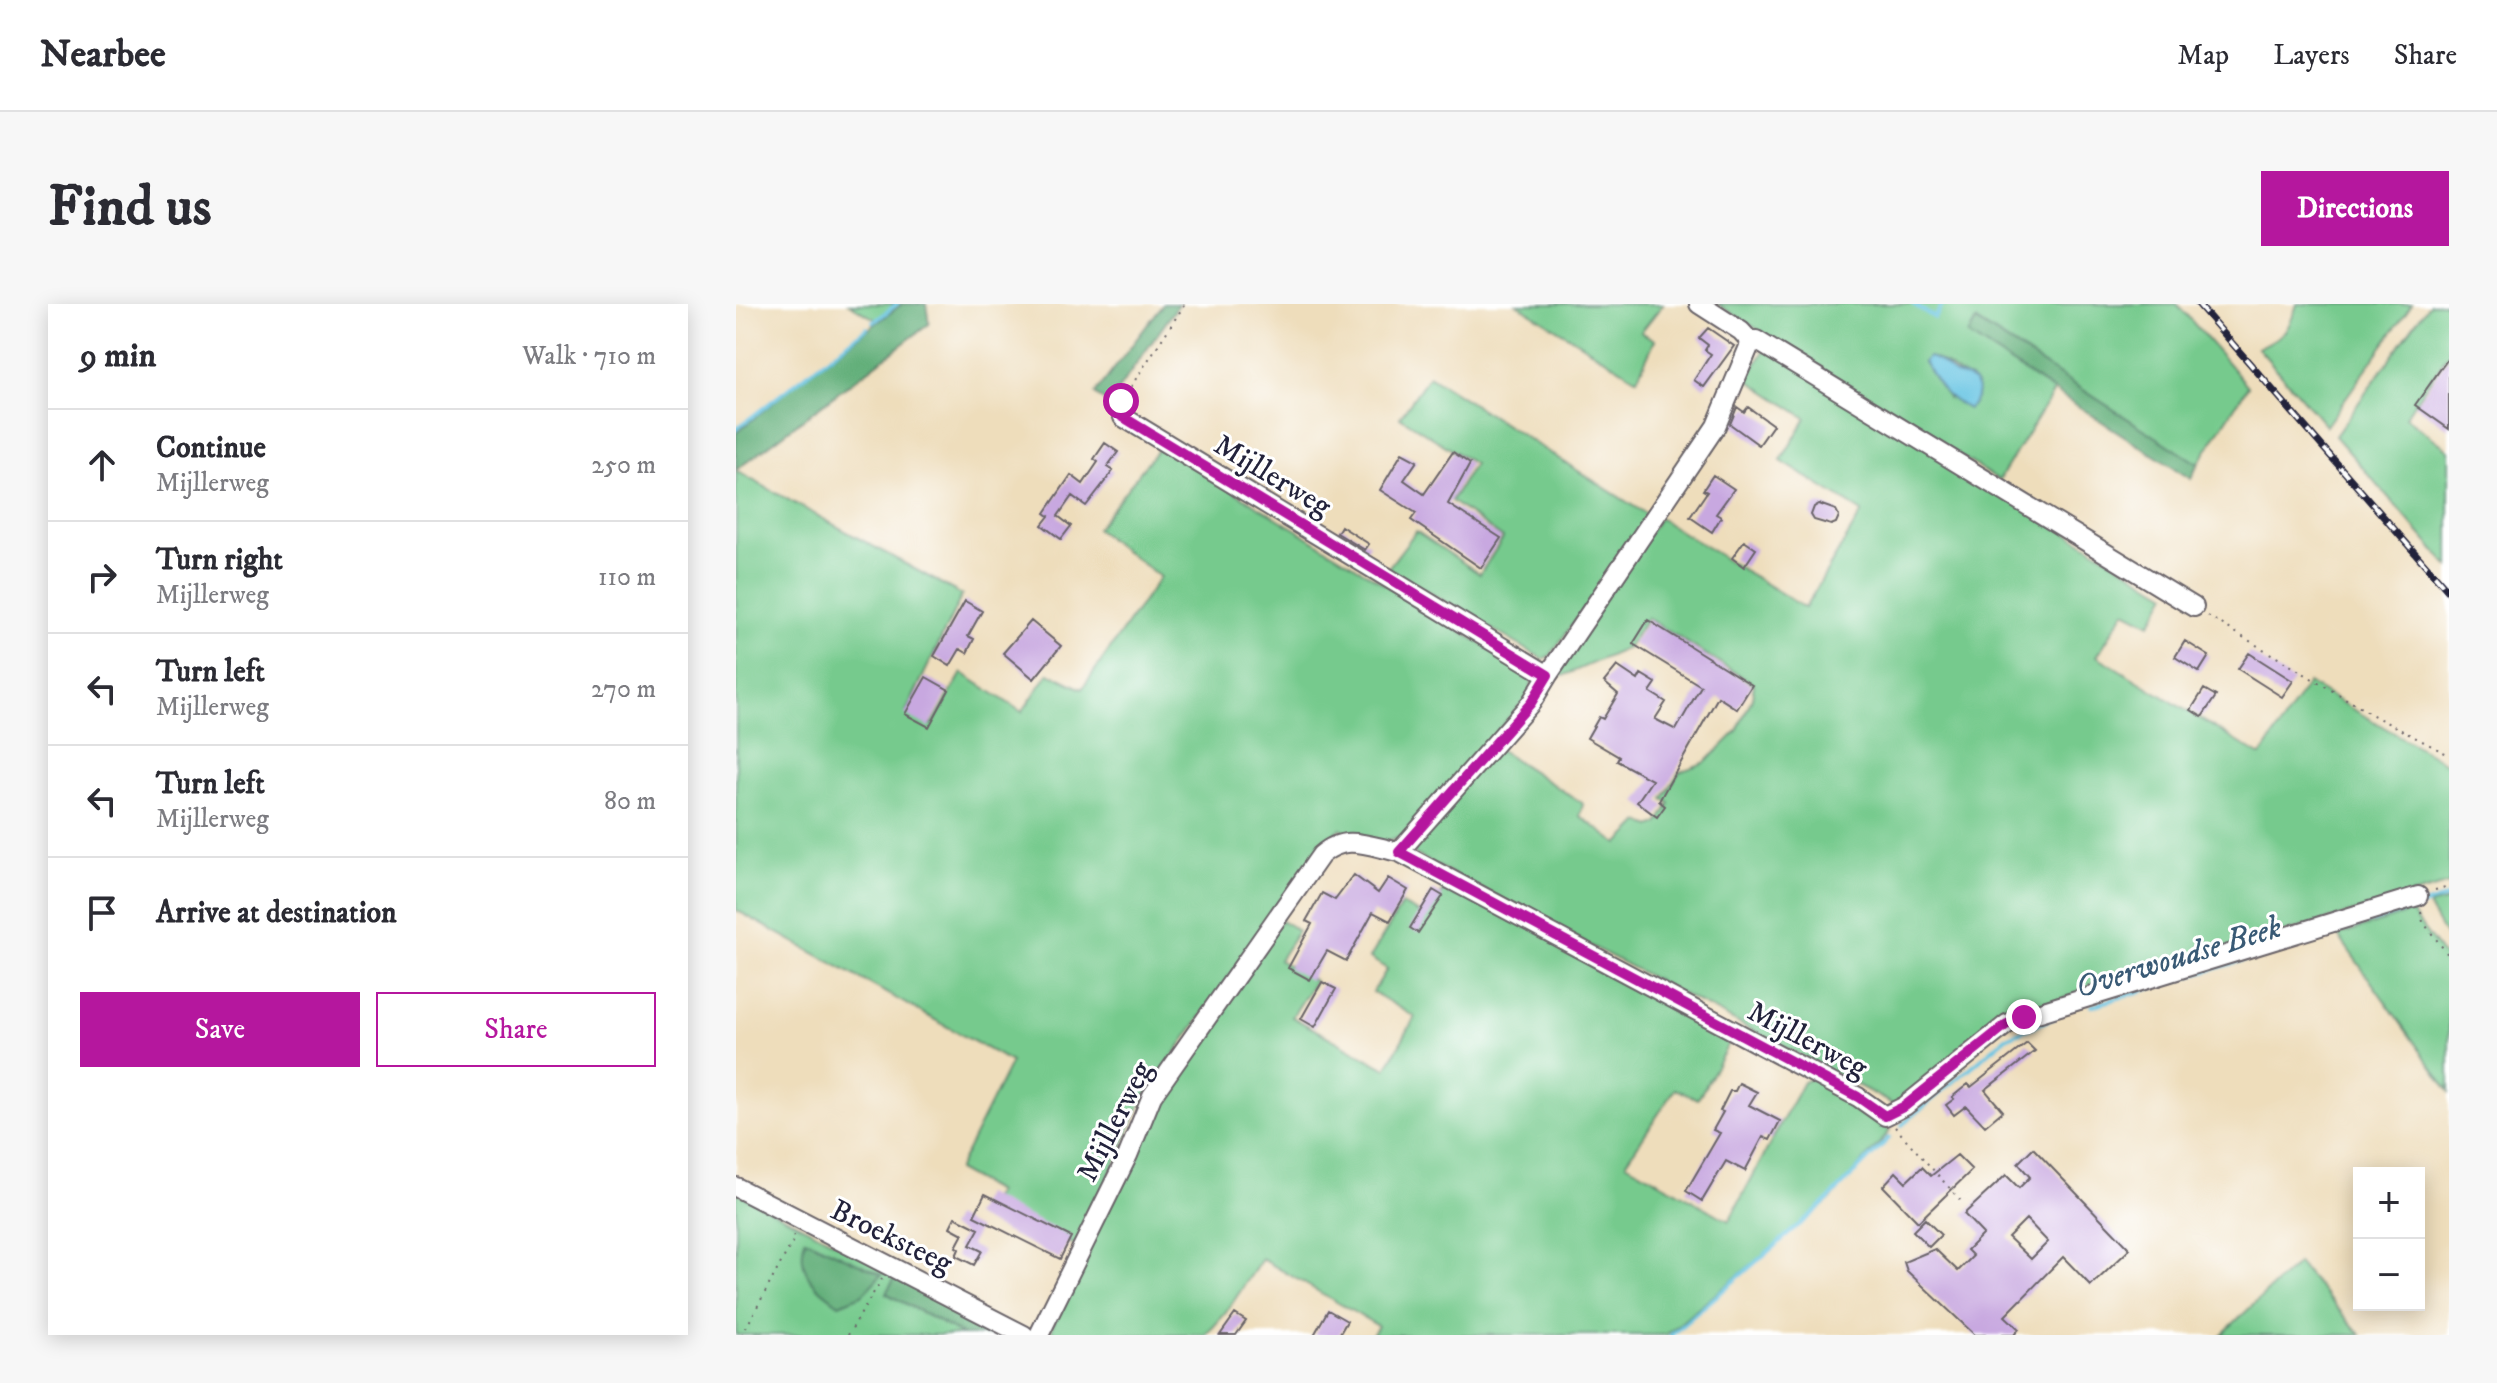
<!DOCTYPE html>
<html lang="en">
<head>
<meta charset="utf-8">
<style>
  :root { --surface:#fff; --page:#f7f7f7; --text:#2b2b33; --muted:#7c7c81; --line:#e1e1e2; --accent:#b5179e }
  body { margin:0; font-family:"IM FELL DW Pica",serif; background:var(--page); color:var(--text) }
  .controls { position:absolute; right:24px; bottom:24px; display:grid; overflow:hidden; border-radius:0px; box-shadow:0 4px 20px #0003 }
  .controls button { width:72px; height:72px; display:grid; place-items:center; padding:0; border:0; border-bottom:2px solid var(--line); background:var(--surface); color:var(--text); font:40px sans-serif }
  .stop { position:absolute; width:24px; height:24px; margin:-18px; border:6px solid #b5179e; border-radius:50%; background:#fff }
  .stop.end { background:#b5179e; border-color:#fff; box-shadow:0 2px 8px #0008 }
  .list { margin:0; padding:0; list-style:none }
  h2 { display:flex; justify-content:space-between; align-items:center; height:104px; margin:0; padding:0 32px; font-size:34px }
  h2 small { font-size:26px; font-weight:400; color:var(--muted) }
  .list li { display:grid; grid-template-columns:52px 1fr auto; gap:24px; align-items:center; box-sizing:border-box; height:112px; padding:0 32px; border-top:2px solid var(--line) }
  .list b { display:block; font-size:30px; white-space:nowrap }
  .list p { margin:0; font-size:26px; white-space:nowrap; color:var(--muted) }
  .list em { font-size:26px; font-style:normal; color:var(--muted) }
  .actions { display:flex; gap:16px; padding:24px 32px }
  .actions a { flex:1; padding:18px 0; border:2px solid var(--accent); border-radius:0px; text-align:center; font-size:28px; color:var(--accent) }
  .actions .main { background:var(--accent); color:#fff }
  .icon { flex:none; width:44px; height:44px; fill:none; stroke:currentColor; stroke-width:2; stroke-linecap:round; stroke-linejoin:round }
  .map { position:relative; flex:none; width:1713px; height:1031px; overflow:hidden; border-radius:0px }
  header { display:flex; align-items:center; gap:48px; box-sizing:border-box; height:112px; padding:0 40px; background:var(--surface); border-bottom:2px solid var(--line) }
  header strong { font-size:38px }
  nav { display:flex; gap:44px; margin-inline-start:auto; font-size:28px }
  .intro { display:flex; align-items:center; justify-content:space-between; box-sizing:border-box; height:192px; padding:0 48px }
  h1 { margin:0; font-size:56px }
  .button { padding:20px 36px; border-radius:0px; background:var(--accent); color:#fff; font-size:28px; font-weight:700 }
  main { display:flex; gap:48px; padding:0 48px }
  aside { flex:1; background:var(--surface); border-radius:0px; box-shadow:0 4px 20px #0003 }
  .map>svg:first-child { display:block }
  .green { fill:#76ca8d; stroke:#4c7664; stroke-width:2; fill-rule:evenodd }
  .forest { fill:#60ae78; stroke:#41685a; stroke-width:2 }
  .water { fill:#64c3e2; stroke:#43728e; stroke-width:2 }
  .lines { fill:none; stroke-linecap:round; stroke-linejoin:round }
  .stream { stroke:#64c3e2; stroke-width:4 }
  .building { fill:#c8a8e0; fill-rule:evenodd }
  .minor-casing { stroke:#696368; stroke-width:22 }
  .path { stroke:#696368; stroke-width:2; stroke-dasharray:2 6; stroke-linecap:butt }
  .minor { stroke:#fff; stroke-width:18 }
  .rail-casing { stroke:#22223b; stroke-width:7 }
  .rail { stroke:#fff; stroke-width:4; stroke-dasharray:12; stroke-linecap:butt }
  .route { stroke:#b5179e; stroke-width:10 }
  .labels { text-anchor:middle; stroke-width:6; stroke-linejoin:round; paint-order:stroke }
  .street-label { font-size:30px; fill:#22223b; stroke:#fff }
  .water-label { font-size:32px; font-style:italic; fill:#395a75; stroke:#fff }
</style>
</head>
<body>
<header>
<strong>Nearbee</strong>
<nav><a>Map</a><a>Layers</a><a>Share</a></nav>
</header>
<div class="intro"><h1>Find us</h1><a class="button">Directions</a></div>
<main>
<aside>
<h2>9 min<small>Walk · 710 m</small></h2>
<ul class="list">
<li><svg class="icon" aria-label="ahead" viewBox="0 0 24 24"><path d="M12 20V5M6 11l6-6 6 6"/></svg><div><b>Continue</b><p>Mijllerweg</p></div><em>250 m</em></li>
<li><svg class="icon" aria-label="right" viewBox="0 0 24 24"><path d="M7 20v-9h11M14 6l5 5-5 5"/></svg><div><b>Turn right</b><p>Mijllerweg</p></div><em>110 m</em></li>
<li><svg class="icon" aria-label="left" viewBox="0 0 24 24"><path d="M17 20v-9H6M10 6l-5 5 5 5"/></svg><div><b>Turn left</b><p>Mijllerweg</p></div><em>270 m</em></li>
<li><svg class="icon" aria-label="left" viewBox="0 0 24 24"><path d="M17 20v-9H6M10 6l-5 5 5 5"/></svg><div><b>Turn left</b><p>Mijllerweg</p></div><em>80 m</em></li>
<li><svg class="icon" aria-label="arrive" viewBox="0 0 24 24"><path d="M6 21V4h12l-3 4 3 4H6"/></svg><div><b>Arrive at destination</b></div></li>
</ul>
<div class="actions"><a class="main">Save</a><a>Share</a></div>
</aside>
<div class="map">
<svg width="1713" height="1031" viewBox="0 0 1713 1031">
  <rect width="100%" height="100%" fill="#fff"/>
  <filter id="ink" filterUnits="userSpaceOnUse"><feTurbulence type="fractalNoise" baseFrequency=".0125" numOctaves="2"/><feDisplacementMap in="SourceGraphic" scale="16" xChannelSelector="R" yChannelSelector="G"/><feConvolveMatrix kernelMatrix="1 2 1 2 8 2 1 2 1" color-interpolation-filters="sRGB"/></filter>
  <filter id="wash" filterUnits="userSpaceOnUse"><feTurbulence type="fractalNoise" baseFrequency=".006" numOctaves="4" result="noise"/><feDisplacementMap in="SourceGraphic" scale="32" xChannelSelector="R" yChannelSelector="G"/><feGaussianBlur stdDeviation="1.8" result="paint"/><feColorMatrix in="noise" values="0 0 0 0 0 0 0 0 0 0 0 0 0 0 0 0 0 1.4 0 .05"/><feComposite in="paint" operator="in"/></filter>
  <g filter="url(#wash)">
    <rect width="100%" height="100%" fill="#edb"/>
    <path class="green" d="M113 0H166L144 18Z
      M781 0H927L905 28 919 36 901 75Z
      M981 0H1441L1512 82 1462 160 1240 17 1232 31 1318 87 1263 176ZM1193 53C1208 55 1215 69 1234 74L1213 95 1188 58Z
      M1561 0H1676L1590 122 1522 44C1548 31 1553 28 1561 0Z
      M1693 0H1713V49L1669 113 1713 146V263L1599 132Z
      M1030 44 1431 290 1414 320 1389 307 1361 352 1525 452 1572 379 1713 461V580L1291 705 1161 802 679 550 677 540 759 443 847 500 844 512 882 540 904 518 915 523 922 520 934 499 927 495 943 468 970 458 1001 427 1016 394 1018 380 911 314 892 344 827 372 818 369 923 214 1069 304 1126 208 1045 157 1070 114 1011 75Z
      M693 72 913 212 814 352 807 355 652 264 680 227 744 270 767 234 715 197 738 160 664 113Z
      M424 142 796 371 795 389 667 532C643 543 626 537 605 524L586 542 408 793 342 943 255 898 261 888 221 866 275 758 0 606V167L226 291 170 408 196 421 226 369 286 408 313 369 346 385 424 273 360 225Z
      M713 579 997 732 962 795 939 785 890 859 993 917 1067 778 1076 774 1137 809 1154 827 1095 895 930 1031H636L642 1022 526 955 489 1010 470 1031H317L316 1023 424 785 545 616 562 627 543 656 579 677 556 713 650 765 679 713 637 688 651 665 634 654 666 600 690 613Z
      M1713 597V638L1692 602Z
      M1675 608 1713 659V787L1602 631Z
      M0 888 161 970 150 989 227 1031H0Z
      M1562 959 1625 1031H1485Z"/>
    <path class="forest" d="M166 0H190L193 20 0 166V129L58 81Z
      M427 0H443L372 100 359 90Z
      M1240 17 1462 160 1455 175 1232 31Z
      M69 935 146 970 126 991 103 1000C77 981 60 968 69 935Z
      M161 970 281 1031H227L150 989Z"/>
    <path class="water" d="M1192 53C1205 55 1209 64 1219 70 1223 72 1228 71 1232 74 1248 82 1242 95 1232 105 1208 93 1202 81 1188 58Z"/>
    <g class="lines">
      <path class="stream" d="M1177 0 1199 14 1207 0
        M138 18 161 0
        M0 125 131 24
        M1356 702 1713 593
        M1166 821 1270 734 1317 714
        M935 1031 1091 897 1153 834"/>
    </g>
    <g id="blocks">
      <path class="building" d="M972 24 998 42 968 83 958 76 975 50 969 46 972 41 963 34Z
        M1713 53V125L1679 101Z
        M1001 103 1008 108 1012 103 1037 121 1023 141 994 120Z
        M369 139 382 148 371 163 377 167 350 202 336 192 322 212 335 222 325 235 306 221 313 212 309 209 335 171 347 180 362 158 358 155Z
        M717 148 734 160 712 200 765 234 745 264 675 216 680 209 644 186 666 149 681 157 668 176 688 190Z
        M977 171 998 185 980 210 985 213 976 228 954 213 971 188 967 186Z
        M1083 200 1100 206 1103 212 1100 219 1095 221 1078 216 1075 211 1078 203Z
        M605 222 633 240 629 246 601 229Z
        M1008 237 1020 245 1008 263 996 254Z
        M229 297 246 307 232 332 238 335 231 349 224 345 214 362 198 352Z
        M912 316 1016 381 1001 405 982 393 923 497 929 502 921 513 901 498 916 476 881 457 883 453 851 434 863 413 867 415 882 390 868 378 881 362 902 376 905 370 920 379 914 388 930 398 919 415 940 426 965 382 897 340Z
        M295 317 325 342 298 375 267 349Z
        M1449 337 1473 352 1463 368 1439 353Z
        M1513 349 1557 377 1546 393 1502 365Z
        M190 373 213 386 193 423 169 410Z
        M1468 385 1480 392 1466 413 1455 406Z
        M618 571 642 589 652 574 672 586 654 617 637 608 610 657 591 647 574 676 552 664 576 620 570 617 586 589 599 596Z
        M697 586 707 592 682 629 674 624Z
        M586 678 600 685 579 723 565 715Z
        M1291 739 1299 747 1249 786 1267 807 1249 822 1230 802 1218 811 1210 801 1218 795 1216 793 1232 780 1235 783Z
        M1003 779 1021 788 1013 801 1044 817 1034 836 1027 833 1009 867 990 857 966 897 950 887 984 829 977 826 987 808 984 807 994 787H999Z
        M1297 844 1394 945 1355 982 1327 953 1269 1012 1283 1025 1278 1031H1239L1171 967 1168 958 1199 945 1222 967 1237 952 1231 946 1247 930 1228 910 1270 871 1283 884 1294 873 1282 859ZM1290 915 1312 938 1295 955 1272 933Z
        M1221 851 1236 866 1182 918 1147 882 1160 868 1170 878 1186 863 1195 872Z
        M249 890 335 933 324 955 238 912Z
        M219 913 243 925 234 941 246 947 238 961 220 952 223 945 220 943 227 930 214 923Z
        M1189 915 1205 931 1193 943 1177 927Z
        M592 1006 611 1017 603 1031H578Z
        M499 1010 510 1017 500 1031H484Z"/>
    </g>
  </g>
  <g filter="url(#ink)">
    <use href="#blocks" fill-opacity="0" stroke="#696368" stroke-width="2"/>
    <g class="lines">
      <defs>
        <path id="minor" d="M1015 38 1020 36 1458 303
          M812 371 980 122 1015 38 1005 27 963 0
          M663 548 1122 793 1149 812 1169 802 1271 720 1288 713 1682 592
          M0 883 288 1031
          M303 1031 392 851 416 792 585 551C609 529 633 542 663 548L795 399 812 371 387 113"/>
      </defs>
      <use href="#minor" class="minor-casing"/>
      <path class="path" d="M386 96 449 0
        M1472 312 1642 414 1713 451
        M1699 586 1713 582
        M1685 608 1687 618 1713 652
        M1159 823 1225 897
        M6 1031 59 933 53 929
        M112 1031 146 975"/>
      <use href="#minor" class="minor"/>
      <defs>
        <path id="rail" d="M1462 0 1713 288"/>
      </defs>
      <use href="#rail" class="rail-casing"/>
      <use href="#rail" class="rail"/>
    </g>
  </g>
  <g class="lines" filter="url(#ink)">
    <path class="route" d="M385 97 387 113 812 371 795 399 663 548 1122 793 1149 812 1169 802 1271 720 1288 713"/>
  </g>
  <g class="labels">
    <g class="street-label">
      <text transform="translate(537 171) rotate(31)" y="10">Mijllerweg</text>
      <text transform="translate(1072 735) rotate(28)" y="10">Mijllerweg</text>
      <text transform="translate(378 817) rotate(-63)" y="10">Mijllerweg</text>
      <text transform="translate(156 932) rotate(26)" y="10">Broeksteeg</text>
    </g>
    <g class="water-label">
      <text transform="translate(1442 652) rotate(-17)" y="11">Overwoudse Beek</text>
    </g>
  </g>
</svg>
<div class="controls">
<button>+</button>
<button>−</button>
</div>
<div class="stop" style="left:385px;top:97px"></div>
<div class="stop end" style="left:1288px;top:713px"></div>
</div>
</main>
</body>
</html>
